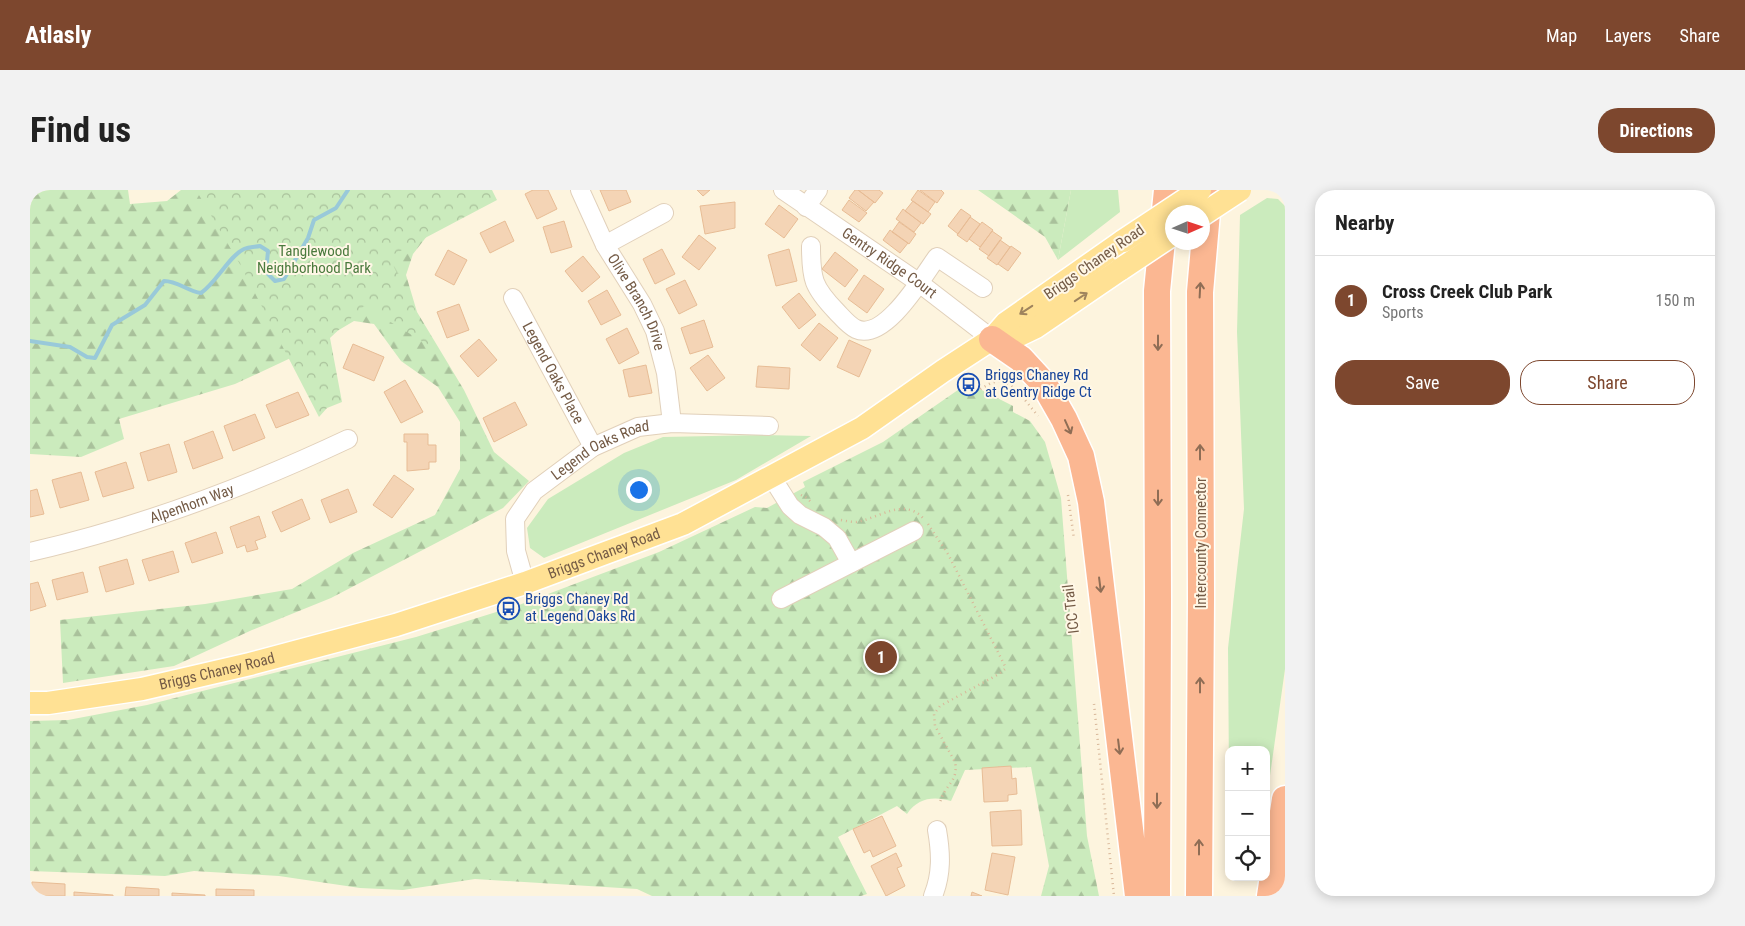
<!DOCTYPE html>
<html lang="en">
<head>
<meta charset="utf-8">
<style>
  :root { --surface:#fff; --page:#f2f2f2; --text:#222; --muted:#767676; --line:#e0e0e0; --accent:#7d472e }
  body { margin:0; font-family:"Roboto Condensed",sans-serif; background:var(--page); color:var(--text) }
  .controls { position:absolute; right:15px; bottom:15px; display:grid; overflow:hidden; border-radius:10px; box-shadow:0 2px 12px #0003 }
  .controls button { width:45px; height:45px; display:grid; place-items:center; padding:0; border:0; border-bottom:1px solid var(--line); background:var(--surface); color:var(--text); font:25px sans-serif }
  .compass { position:absolute; left:1135px; top:15px; width:45px; height:45px; border-radius:50%; background:var(--surface); box-shadow:0 2px 12px #0003; rotate:87deg }
  .you { position:absolute; left:608px; top:299px; width:18px; height:18px; margin:-12px; border:4px solid #fff; border-radius:50%; background:#1a73e8; box-shadow:0 0 0 8px #1a73e833 }
  .badge { display:grid; place-items:center; width:32px; height:32px; border-radius:50%; background:var(--accent); color:#fff; font-size:16px; font-weight:700 }
  .pin { position:absolute; translate:-50% -50%; border:2px solid #fff; box-shadow:0 1px 5px #0006 }
  .list { margin:0; padding:0; list-style:none }
  h2 { display:flex; justify-content:space-between; align-items:center; height:65px; margin:0; padding:0 20px; font-size:21px }
  h2 small { font-size:16px; font-weight:400; color:var(--muted) }
  .list li { display:grid; grid-template-columns:32px 1fr auto; gap:15px; align-items:center; box-sizing:border-box; height:90px; padding:0 20px; border-top:1px solid var(--line) }
  .list b { display:block; font-size:19px; white-space:nowrap }
  .list p { margin:0; font-size:16px; white-space:nowrap; color:var(--muted) }
  .list em { font-size:16px; font-style:normal; color:var(--muted) }
  .actions { display:flex; gap:10px; padding:15px 20px }
  .actions a { flex:1; padding:11px 0; border:1px solid var(--accent); border-radius:20px; text-align:center; font-size:18px; color:var(--accent) }
  .actions .main { background:var(--accent); color:#fff }
  .icon { flex:none; width:28px; height:28px; fill:none; stroke:currentColor; stroke-width:2; stroke-linecap:round; stroke-linejoin:round }
  .map { position:relative; flex:none; width:1255px; height:706px; overflow:hidden; border-radius:20px }
  header { display:flex; align-items:center; gap:30px; box-sizing:border-box; height:70px; padding:0 25px; background:var(--accent); color:#fff }
  header strong { font-size:24px }
  nav { display:flex; gap:28px; margin-inline-start:auto; font-size:18px }
  .intro { display:flex; align-items:center; justify-content:space-between; box-sizing:border-box; height:120px; padding:0 30px }
  h1 { margin:0; font-size:35px }
  .button { padding:12px 22px; border-radius:20px; background:var(--accent); color:#fff; font-size:18px; font-weight:700 }
  main { display:flex; gap:30px; padding:0 30px }
  aside { flex:1; background:var(--surface); border-radius:20px; box-shadow:0 2px 12px #0003 }
  .map>svg:first-child { display:block }
  .green { fill:#cbebbd }
  .forest { fill:url(#forest-firs) }
  .park { fill:url(#park-crowns) }
  .lines { fill:none; stroke-linecap:round; stroke-linejoin:round }
  .stream { stroke:#99c9d9; stroke-width:4 }
  .building { fill:#f4d4b5; stroke:#e7bc95 }
  .minor-casing { stroke:#e1d0ba; stroke-width:20 }
  .major-casing { stroke:#fff; stroke-width:25 }
  .highway-casing { stroke:#fff; stroke-width:29 }
  .path { stroke:#d8b799; stroke-width:2.5; stroke-dasharray:1 4; stroke-linecap:butt }
  .minor { stroke:#fff; stroke-width:18 }
  .major { stroke:#ffe194; stroke-width:22 }
  .highway { stroke:#fbb792; stroke-width:26 }
  .major-bridge-casing { stroke:#fff; stroke-width:25; stroke-linecap:butt }
  .major-bridge { stroke:#ffe194; stroke-width:22 }
  .oneway { stroke:#8f6d55 }
  .oneway2 { stroke:#9e835d }
  .labels { text-anchor:middle; stroke-width:4; stroke-linejoin:round; paint-order:stroke }
  .park-label { font-size:15px; fill:#4a7a3d; stroke:#fff7e6 }
  .street-label { font-size:15px; fill:#745b46; stroke:#fff7e6 }
  .transit-label { font-size:15px; fill:#164399; stroke:#fff7e6; text-anchor:start }
</style>
</head>
<body>
<header>
<strong>Atlasly</strong>
<nav><a>Map</a><a>Layers</a><a>Share</a></nav>
</header>
<div class="intro"><h1>Find us</h1><a class="button">Directions</a></div>
<main>
<div class="map">
<svg width="1255" height="706" viewBox="0 0 1255 706">
  <defs>
    <pattern id="forest-firs" width="22" height="20" patternUnits="userSpaceOnUse" patternTransform="scale(1.25)"><rect width="22" height="20" fill="#cbebbd"/><path d="M5 1l3.5 6h-7zM16 11l3.5 6h-7z" fill="#a9c19b"/></pattern>
    <pattern id="park-crowns" width="20" height="18" patternUnits="userSpaceOnUse" patternTransform="scale(1.25)"><rect width="20" height="18" fill="#cbebbd"/><path d="M2 6a3 3 0 1 1 6 0M12 15a3 3 0 1 1 6 0" fill="none" stroke="#a9c19b"/></pattern>
  </defs>
  <rect width="100%" height="100%" fill="#fdf4de"/>
  <path class="green" d="M1041 0H1088L1090 22 1028 70Z
    M1237 8 1248 9 1255 16V479L1236 614V560H1199V586L1198 458 1214 319 1207 142 1210 25Z
    M731 245 781 246 706 290 514 368 500 358 497 338 518 309 594 263 633 247Z"/>
  <path class="forest" d="M0 0H98L100 14 137 11 151 0H433L383 64 376 85 387 122 434 200 464 262 499 291 473 318 301 408 222 440 144 476 33 493 30 430 175 414 262 399 323 363 405 325 430 279V232L408 197 371 171 344 134 324 131 265 166 205 194 89 229 94 249 51 267 0 264Z
    M948 0H1041L1028 70 1015 47Z
    M938 193 983 216V222L1000 231 1015 252 1031 308 1057 646 1069 706H1011L1019 676 1001 577 935 580 921 611C903 606 888 608 877 624L867 616 808 647 837 704 831 706H622L607 699 445 689 373 700 330 698 249 686 164 681 135 686 0 681V531L38 530 117 515 386 447 489 415 629 362 725 317 737 318 775 297 773 292 853 252Z"/>
  <path class="park" d="M166 0H462L467 10 359 67 405 159 334 116 300 148 312 212 297 218 289 227 211 76Z"/>
  <g class="lines">
    <path class="stream" d="M0 151 40 157 57 167 65 168 82 135 115 115 134 91C148 91 157 101 171 103 186 93 200 65 214 59 219 57 225 57 230 56L238 61 236 82 245 91 254 89 278 48 284 30 306 18 318 0"/>
  </g>
  <path class="building" d="M503 0H518L527 19 507 29 495 4Z
    M570 0H596L601 12 579 21Z
    M667 0H680L673 6Z
    M825 0H828L844 12 836 21 819 8Z
    M828 0H849L853 3 845 13Z
    M888 0 905 12 898 22 881 10Z
    M890 0H911L914 3 907 13Z
    M819 10 837 23 829 32 812 20Z
    M883 11 901 24 893 34 875 21Z
    M705 12V38L675 44 670 16Z
    M749 15 768 29 754 48 735 34Z
    M873 19 891 33 884 42 866 29Z
    M931 19 941 26 928 44 918 36Z
    M940 27 950 34 937 52 927 45Z
    M475 31 484 51 460 63 450 43Z
    M534 31 542 57 521 63 513 37Z
    M869 32 886 44 879 54 862 42Z
    M952 32 963 40 950 57 939 49Z
    M860 40 878 53 870 63 853 50Z
    M962 41 972 48 959 66 949 59Z
    M669 45 686 58 669 80 652 67Z
    M970 50 980 57 967 75 957 68Z
    M981 56 991 63 978 81 968 74Z
    M632 59 645 84 625 94 613 69Z
    M759 59 767 91 746 96 738 65Z
    M418 60 437 70 424 95 405 85Z
    M805 62 828 80 815 97 792 79Z
    M553 66 570 87 552 102 535 81Z
    M834 85 854 99 837 123 818 109Z
    M655 90 667 115 649 124 636 99Z
    M577 100 591 125 571 135 558 111Z
    M769 103 786 125 769 139 752 117Z
    M429 114 439 140 417 148 407 122Z
    M674 130 683 157 660 164 651 138Z
    M789 133 808 148 790 171 771 155Z
    M597 138 609 163 589 174 576 149Z
    M449 149 467 170 448 187 430 166Z
    M819 150 841 160 829 187 807 177Z
    M323 154 354 167 344 191 313 178Z
    M678 165 695 188 677 201 660 178Z
    M616 175 622 203 599 207 593 180Z
    M728 176 760 178 759 199 726 197Z
    M375 190 393 222 371 233 354 202Z
    M268 202 279 225 246 238 236 215Z
    M485 212 497 235 464 252 453 228Z
    M225 224 235 248 203 261 194 236Z
    M183 241 193 268 163 279 154 252Z
    M374 244H398V255H406V272H399V279L377 281V252H374Z
    M139 254 147 282 118 291 110 263Z
    M96 272 104 298 73 307 65 282Z
    M51 282 59 310 30 318 22 290Z
    M364 285 384 299 362 328 343 315Z
    M7 299 14 324 0 327V301Z
    M318 299 327 322 300 333 291 310Z
    M272 309 280 329 251 342 242 322Z
    M229 326 236 347 225 351 228 359 217 362 215 355 207 358 200 337Z
    M186 342 193 363 162 373 155 353Z
    M143 361 149 382 119 391 112 370Z
    M97 369 104 394 76 402 69 377Z
    M53 382 58 402 27 410 22 390Z
    M8 392 16 416 0 421V394Z
    M981 576 982 589 986 588 987 604 978 605V611L954 612 952 578Z
    M991 620 992 655 962 656 960 622Z
    M852 626 866 656 843 667 840 660 834 663 823 639Z
    M866 663 872 676 867 678 875 696 856 706 841 676Z
    M962 663 985 667 978 705 955 700Z
    M2 692 35 694V706H1Z
    M96 697 129 699V706H95Z
    M186 699 224 700V706H186Z
    M44 702 83 705V706H44Z
    M942 702 952 706H941Z
    M142 703 175 705V706H142Z"/>
  <g class="lines">
    <defs>
      <g id="minor">
        <path id="s1" d="M550 0 575 55 612 114 625 141 636 183 642 233"/>
        <path id="s2" d="M753 0 888 92 962 149"/>
        <path d="M776 17 788 0"/>
        <path d="M575 55 634 23"/>
        <path d="M781 56C781 89 783 97 806 121 812 127 818 135 826 139 855 152 893 86 907 67L953 98"/>
        <path id="s3" d="M483 108 563 257"/>
        <path d="M741 286 760 316 770 325 794 337 807 348 821 373"/>
        <path id="s4" d="M0 362C110 337 216 297 318 249"/>
        <path id="s5" d="M495 393 486 361 485 329 504 301 563 257 608 237 642 233 739 236"/>
        <path d="M751 409 884 341"/>
        <path d="M903 706C912 684 911 663 907 640"/>
      </g>
      <g id="major">
        <path d="M962 149 983 148 1006 137 1091 79"/>
        <path id="s6" d="M0 513H18L112 499 220 474 366 435 495 393 653 334 832 238 913 181 962 149 976 133 1093 51"/>
      </g>
      <path id="highway" d="M962 149 991 169 1014 194 1034 229 1051 266 1061 312 1108 706
        M1127 706 1128 408 1127 101 1137 0
        M1169 706 1171 408 1170 102 1179 0
        M1240 706 1255 609"/>
    </defs>
    <use href="#minor" class="minor-casing"/>
    <use href="#major" class="major-casing"/>
    <use href="#highway" class="highway-casing"/>
    <path class="path" d="M943 188 949 200 961 193 972 190 987 200 1008 226
      M771 305 777 308 781 312
      M1038 305 1044 349
      M811 330C816 331 821 332 826 332 848 329 873 307 893 328
      M898 334 918 364 975 476V479L969 484 910 516 904 524 905 536 925 572C929 592 914 595 910 613
      M1064 514 1084 706"/>
    <use href="#minor" class="minor"/>
    <use href="#major" class="major"/>
    <use href="#highway" class="highway"/>
    <defs>
      <path id="major-bridge" d="M1172 25 1210 0
        M1093 51 1170 0
        M1091 79 1142 45"/>
    </defs>
    <use href="#major-bridge" class="major-bridge-casing"/>
    <use href="#major-bridge" class="major-bridge"/>
  </g>
  <defs><path id="oneway-shaft" d="M-6 0H5M1.5-3L5.5 0L1.5 3" fill="none" stroke-width="1.6" stroke-linecap="round" stroke-linejoin="round" transform="scale(1.25)"/></defs>
  <g class="oneway">
    <use href="#oneway-shaft" transform="translate(1170 100) rotate(-87)"/>
    <use href="#oneway-shaft" transform="translate(1128 153) rotate(90)"/>
    <use href="#oneway-shaft" transform="translate(1038 237) rotate(66)"/>
    <use href="#oneway-shaft" transform="translate(1170 262) rotate(-90)"/>
    <use href="#oneway-shaft" transform="translate(1128 308) rotate(90)"/>
    <use href="#oneway-shaft" transform="translate(1070 395) rotate(83)"/>
    <use href="#oneway-shaft" transform="translate(1170 495) rotate(-90)"/>
    <use href="#oneway-shaft" transform="translate(1089 557) rotate(83)"/>
    <use href="#oneway-shaft" transform="translate(1127 611) rotate(90)"/>
    <use href="#oneway-shaft" transform="translate(1169 657) rotate(-90)"/>
  </g>
  <g class="oneway2">
    <use href="#oneway-shaft" transform="translate(1051 107) rotate(-34)"/>
    <use href="#oneway-shaft" transform="translate(996 120) rotate(147)"/>
  </g>
  <defs>
    <symbol id="bus-ring" viewBox="-11 -11 22 22"><circle r="9.5" fill="#fff7e6" stroke="#1a4fb4" stroke-width="1.5"/><path d="M-5-6H5V4H4V6H2V4H-2V6H-4V4H-5ZM-3.5-4V0h7V-4ZM-3.5 1.2v1.5H-2V1.2ZM2 1.2v1.5H3.5V1.2Z" fill="#1a4fb4"/></symbol>
  </defs>
  <g fill-rule="evenodd">
    <use href="#bus-ring" x="926" y="182" width="25" height="25"/>
    <use href="#bus-ring" x="466" y="406" width="25" height="25"/>
  </g>
  <g class="labels">
    <g class="park-label">
      <text x="284" y="66">Tanglewood<tspan x="284" dy="17">Neighborhood Park</tspan></text>
    </g>
    <g class="street-label">
      <text transform="translate(1064 72) rotate(-35)" y="5">Briggs Chaney Road</text>
      <text dy="5" stroke="none"><textPath href="#s2" startOffset="129">Gentry Ridge Court</textPath></text>
      <text dy="5" stroke="none"><textPath href="#s1" startOffset="126">Olive Branch Drive</textPath></text>
      <text dy="5" stroke="none"><textPath href="#s3" startOffset="85">Legend Oaks Place</textPath></text>
      <text dy="5" stroke="none"><textPath href="#s5" startOffset="178">Legend Oaks Road</textPath></text>
      <text dy="5" stroke="none"><textPath href="#s4" startOffset="169">Alpenhorn Way</textPath></text>
      <text transform="translate(1171 353) rotate(-90)" y="5">Intercounty Connector</text>
      <text dy="5" stroke="none"><textPath href="#s6" startOffset="595">Briggs Chaney Road</textPath></text>
      <text transform="translate(1041 419) rotate(-97)" y="5">ICC Trail</text>
      <text dy="5" stroke="none"><textPath href="#s6" startOffset="190">Briggs Chaney Road</textPath></text>
    </g>
    <g class="transit-label">
      <text x="955" y="190">Briggs Chaney Rd<tspan x="955" dy="17">at Gentry Ridge Ct</tspan></text>
      <text x="495" y="414">Briggs Chaney Rd<tspan x="495" dy="17">at Legend Oaks Rd</tspan></text>
    </g>
  </g>
</svg>
<div class="controls">
<button>+</button>
<button>−</button>
<button><svg class="icon" aria-label="locate" viewBox="0 0 24 24"><circle cx="12" cy="12" r="6"/><path d="M12 2v4M12 18v4M2 12h4M18 12h4"/></svg></button>
</div>
<svg class="compass" viewBox="-18 -18 36 36"><path d="M0-13l5 13h-10z" fill="#e53935"/><path d="M0 13l5-13h-10z" fill="#767676"/></svg>
<div class="you"></div>
<div class="pin badge" style="left:851px;top:467px">1</div>
</div>
<aside>
<h2>Nearby<small></small></h2>
<ul class="list">
<li><span class="badge">1</span><div><b>Cross Creek Club Park</b><p>Sports</p></div><em>150 m</em></li>
</ul>
<div class="actions"><a class="main">Save</a><a>Share</a></div>
</aside>
</main>
</body>
</html>
